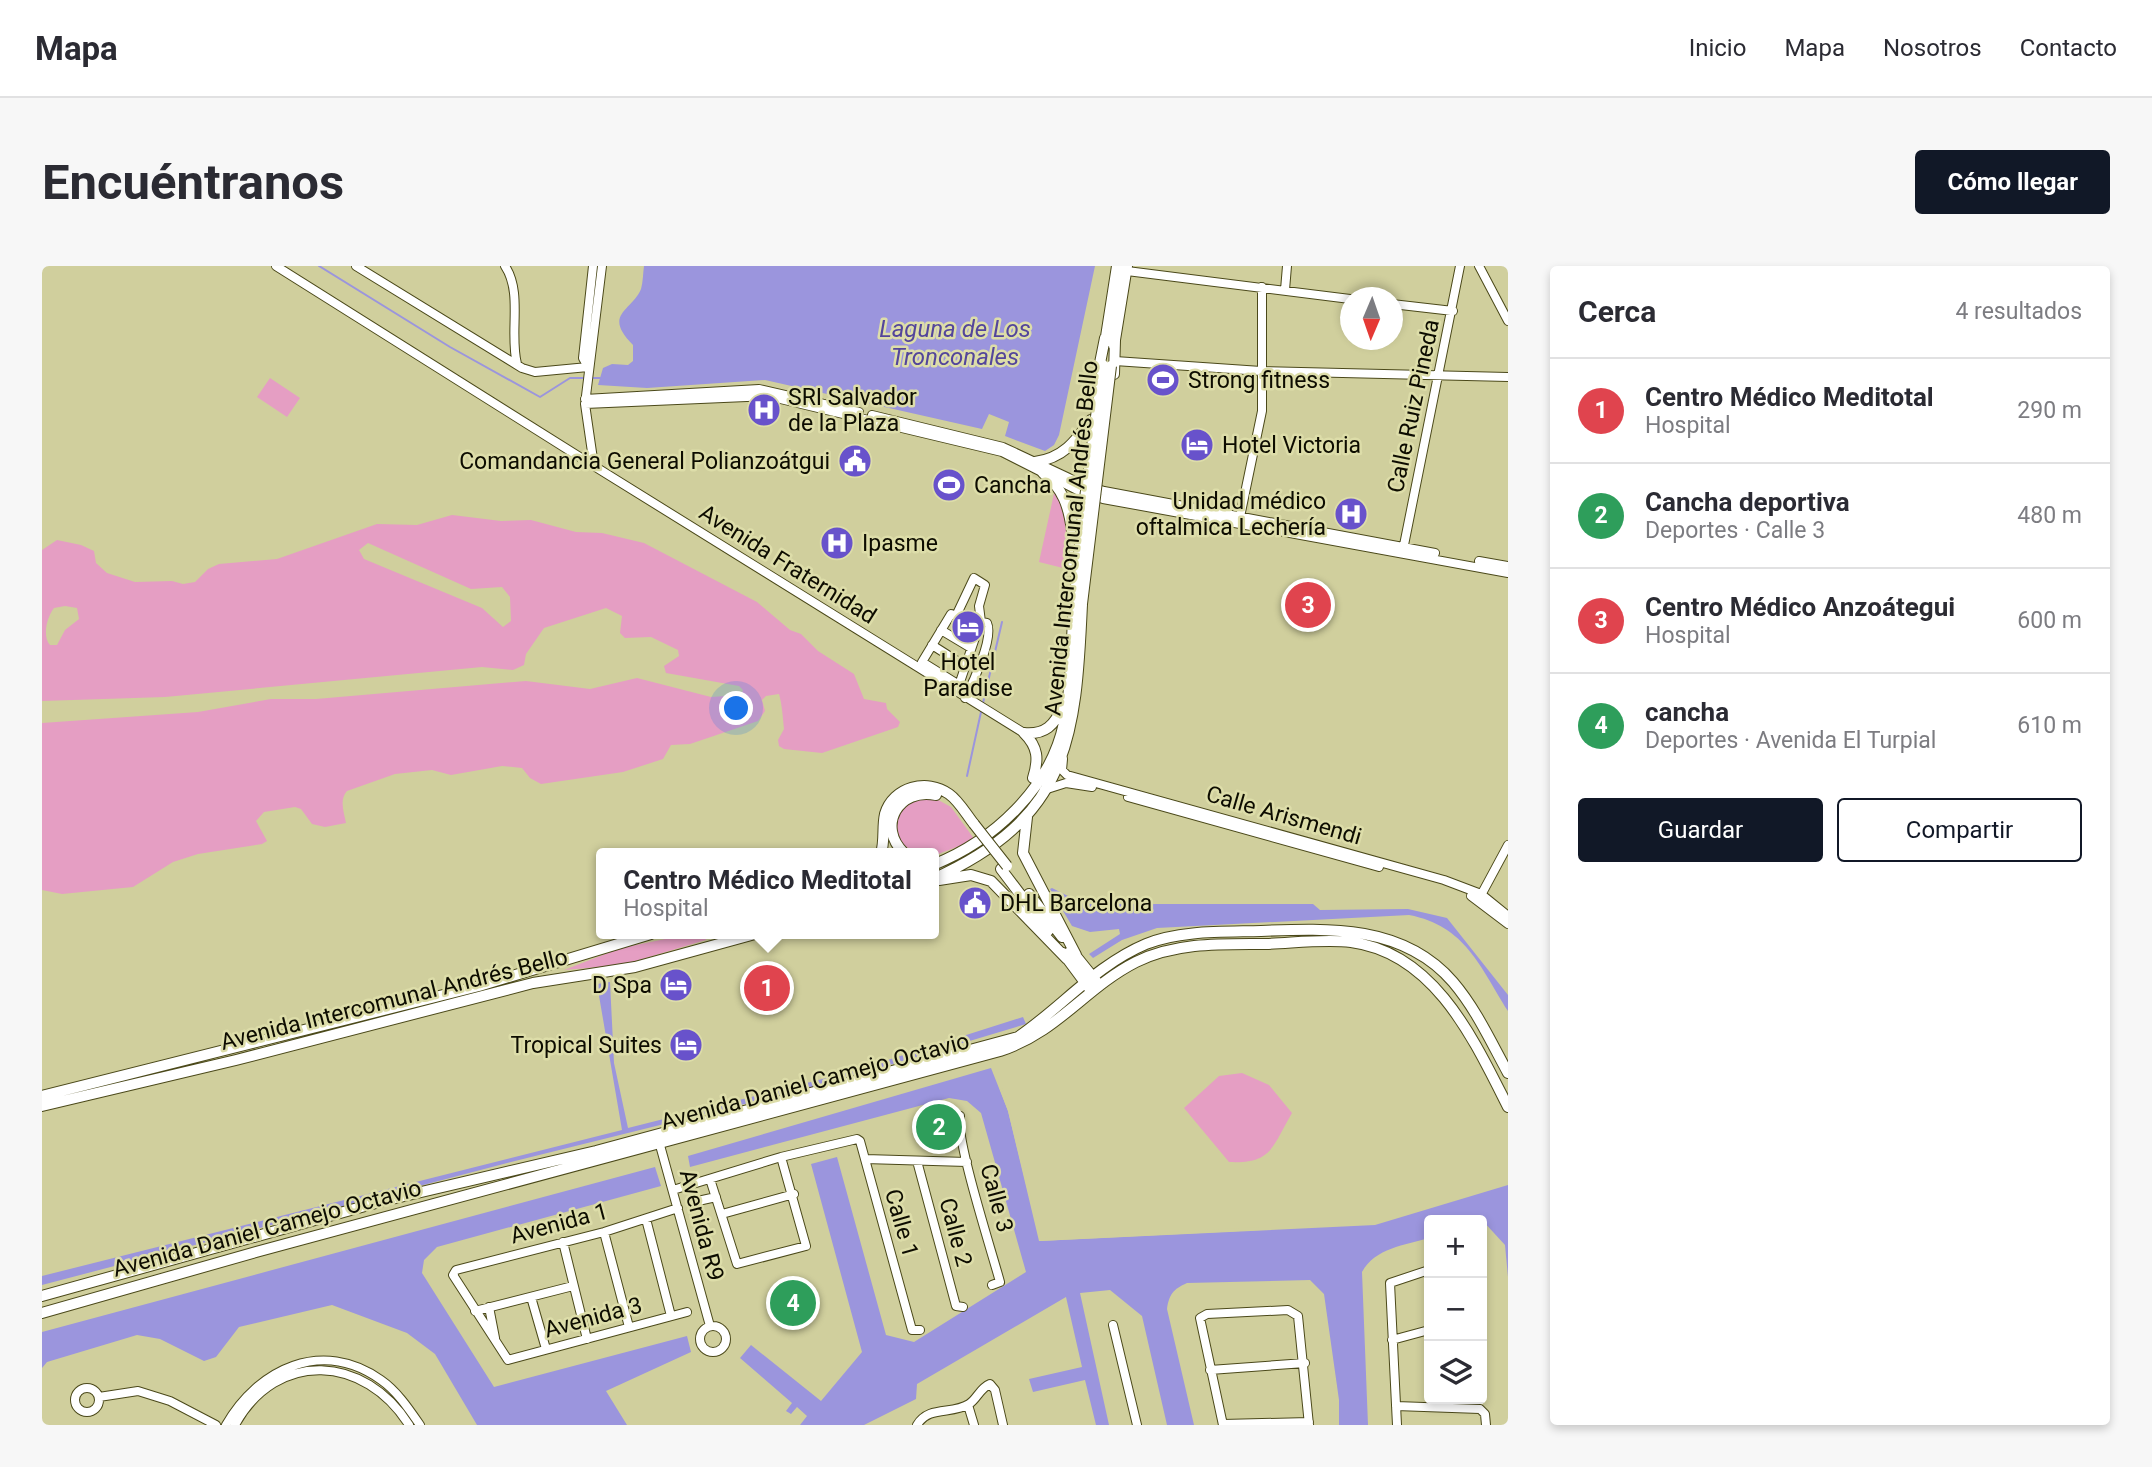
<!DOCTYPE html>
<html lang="es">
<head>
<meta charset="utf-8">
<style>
  :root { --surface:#fff; --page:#f7f7f7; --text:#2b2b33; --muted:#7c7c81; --line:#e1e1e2; --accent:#111827 }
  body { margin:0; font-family:Roboto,sans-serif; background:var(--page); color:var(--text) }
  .controls { position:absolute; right:21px; bottom:21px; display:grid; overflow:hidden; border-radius:7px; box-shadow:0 4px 10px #0003 }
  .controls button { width:63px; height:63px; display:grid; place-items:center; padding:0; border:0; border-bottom:2px solid var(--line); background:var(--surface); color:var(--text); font:35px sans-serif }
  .compass { position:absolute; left:1298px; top:21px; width:63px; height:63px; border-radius:50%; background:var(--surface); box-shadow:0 4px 10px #0003; rotate:182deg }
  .you { position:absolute; left:695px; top:443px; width:24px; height:24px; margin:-18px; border:5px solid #fff; border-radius:50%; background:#1a73e8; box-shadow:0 0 0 10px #1a73e833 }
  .badge { display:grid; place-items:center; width:46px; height:46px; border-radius:50%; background:var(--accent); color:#fff; font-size:23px; font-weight:700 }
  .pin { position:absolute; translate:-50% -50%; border:4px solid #fff; box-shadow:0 2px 7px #0006 }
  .popup { position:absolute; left:554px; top:582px; width:343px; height:91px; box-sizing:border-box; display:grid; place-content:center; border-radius:7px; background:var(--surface); filter:drop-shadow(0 2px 5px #0005); font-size:23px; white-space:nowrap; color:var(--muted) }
  .popup b { font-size:26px; color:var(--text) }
  .popup::after { content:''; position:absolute; left:50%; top:100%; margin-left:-14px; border:14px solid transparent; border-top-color:var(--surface) }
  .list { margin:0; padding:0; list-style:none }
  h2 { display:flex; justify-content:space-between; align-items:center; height:91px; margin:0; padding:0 28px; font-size:30px }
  h2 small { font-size:23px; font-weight:400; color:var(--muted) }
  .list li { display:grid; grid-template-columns:46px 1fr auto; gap:21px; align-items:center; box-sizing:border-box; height:105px; padding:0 28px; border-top:2px solid var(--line) }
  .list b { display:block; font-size:26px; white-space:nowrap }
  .list p { margin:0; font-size:23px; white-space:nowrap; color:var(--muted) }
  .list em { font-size:23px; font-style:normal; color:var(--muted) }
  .actions { display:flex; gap:14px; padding:21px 28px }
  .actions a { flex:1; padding:16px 0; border:2px solid var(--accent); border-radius:7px; text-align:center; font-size:24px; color:var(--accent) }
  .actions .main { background:var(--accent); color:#fff }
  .icon { flex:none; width:38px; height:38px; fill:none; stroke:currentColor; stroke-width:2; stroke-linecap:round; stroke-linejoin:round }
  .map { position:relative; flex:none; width:1466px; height:1159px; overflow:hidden; border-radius:7px }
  header { display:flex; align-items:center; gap:42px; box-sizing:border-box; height:98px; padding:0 35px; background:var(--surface); border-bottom:2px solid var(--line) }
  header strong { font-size:33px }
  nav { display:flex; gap:38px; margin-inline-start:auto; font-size:24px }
  .intro { display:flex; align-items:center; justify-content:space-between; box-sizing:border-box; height:168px; padding:0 42px }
  h1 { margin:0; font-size:49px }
  .button { padding:18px 32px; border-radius:7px; background:var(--accent); color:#fff; font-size:24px; font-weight:700 }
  main { display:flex; gap:42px; padding:0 42px }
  aside { flex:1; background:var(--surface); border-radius:7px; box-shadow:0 4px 10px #0003 }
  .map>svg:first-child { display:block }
  .green { fill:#e59ec3; fill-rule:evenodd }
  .water { fill:#9b95dd }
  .pier { fill:#d0cf9d }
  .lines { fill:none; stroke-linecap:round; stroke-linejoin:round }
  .stream { stroke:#9b95dd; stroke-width:2 }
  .street-casing { stroke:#4b491a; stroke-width:10 }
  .secondary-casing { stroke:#4b491a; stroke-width:12 }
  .street { stroke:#fff; stroke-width:8 }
  .secondary { stroke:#fff; stroke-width:10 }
  .secondary-bridge-casing { stroke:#4b491a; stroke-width:12; stroke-linecap:butt }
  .secondary-bridge { stroke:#fff; stroke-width:10 }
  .labels { text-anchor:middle; stroke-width:5; stroke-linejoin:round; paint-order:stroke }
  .poi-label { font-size:23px; fill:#0d0c00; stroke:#dddda9; text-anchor:start }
  .street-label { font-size:23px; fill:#0d0c00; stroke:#dddda9 }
  .water-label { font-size:24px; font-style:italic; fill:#53459b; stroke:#dddda9 }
</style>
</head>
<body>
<header>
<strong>Mapa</strong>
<nav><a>Inicio</a><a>Mapa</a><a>Nosotros</a><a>Contacto</a></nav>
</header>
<div class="intro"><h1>Encuéntranos</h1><a class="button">Cómo llegar</a></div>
<main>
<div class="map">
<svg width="1466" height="1159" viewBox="0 0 1466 1159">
  <rect width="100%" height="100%" fill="#d0cf9d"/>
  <path class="green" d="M228 112 258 132 245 151 215 131Z
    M1013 223C1030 249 1027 273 1021 302L997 296Z
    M410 249 459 255 489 254 534 266 560 267 602 277 715 336 748 364 759 368 776 385 812 408 822 433 844 437 845 443 858 456 856 461 780 487 742 483 737 480 736 474 742 463C741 453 740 438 737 428L724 430 720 434 723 445 716 455 648 478 629 479 621 493 581 506 499 518 488 512 480 502 460 500 409 509 390 504 353 508 305 525C297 534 302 546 304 557L283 561 270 558 259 543 253 541 222 546 214 555 225 575 220 578 156 588 131 596 91 621 20 628 0 624V457L156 446 229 433H274L484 415 548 423 595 412 669 431 699 429 701 424 697 420 624 407 622 400 637 390 636 384 609 371 583 372 578 367 580 350 564 342 502 362 484 388 482 399 471 404 440 401 123 431 0 435V284L15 274 39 279 52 285 54 297 65 307 93 316 130 315 141 318 153 316 166 303 177 298 235 293 335 258 375 259ZM326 277 429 323 460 321 468 331 469 355 461 361 440 342 322 293 317 284ZM23 340 35 342 37 353 23 364 15 379H8C0 370 5 351 12 342Z
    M889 530 909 541 933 574 891 590V587C858 587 847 570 860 539Z
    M648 668H663L664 674 580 699 522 704 579 682Z
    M1200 807 1227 819 1250 847C1230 881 1230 898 1187 896L1142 842 1177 810Z
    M756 1018 764 1052 746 1056 738 1022Z"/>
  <path class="water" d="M602 0H1053L1017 169 1012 179 1003 185 963 170 967 156 947 148 940 163 723 114 605 122 556 119 561 102 570 98 586 99 591 95V79C560 48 590 45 599 23 601 16 601 7 602 0Z
    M1010 622 1042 638H1271L1278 644 1366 643 1405 652 1466 729V745C1438 701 1424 660 1367 649L1115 662 1080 674 1051 692 1047 688 1078 668 1077 663 1048 666 1030 660 1008 623Z
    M568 716 572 797 586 862 808 806 981 751 984 758 784 818 473 895 0 1019V1010L580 864 555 718Z
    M949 802 966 845 998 975 1333 959 1466 919V1011L1463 979 1440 954H1387V972C1363 979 1333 982 1320 1006L1326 1159H1297V1134L1282 1028 1268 1014 1145 1017C1131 1023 1127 1029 1125 1043L1152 1159H1125L1100 1050 1068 1024 1038 1027 1067 1159H1054L1043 1114 991 1126 987 1113 1040 1101 1024 1031 875 1118 874 1133 822 1159H758L765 1150 755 1141 749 1148 744 1145 750 1137 698 1092 709 1079 779 1135 820 1086 769 898 795 891 844 1069 872 1076 984 1006 939 847 925 835 907 832 648 901 646 890Z
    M613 901 619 920 395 981 382 994 380 1007 452 1121 645 1070 649 1086 564 1125 585 1159H435L393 1088 365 1067 290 1039 197 1061 174 1091 162 1095 118 1073 95 1069 5 1096 0 1102V1066Z"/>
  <path class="pier" d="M959 820 968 844 999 972 1219 961V964L997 975 966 845 957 821Z"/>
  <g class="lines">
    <path class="stream" d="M277 0 408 81 498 131 528 112H543
      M549 112H558
      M941 437 960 356
      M925 510 939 446"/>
    <defs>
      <path id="street" d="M234 0 552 200
        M314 0 480 102 493 106 546 101
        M463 0C481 27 467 67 475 98
        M560 0 543 138 552 200 982 467
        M1437 0 1466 55
        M1085 5 1308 33
        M1243 24 1245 0
        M1350 38 1411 45
        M1073 95 1219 105 1466 111
        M546 101 541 92 551 0
        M543 133 717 123 817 146
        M543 138 726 130 960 186 1039 226 1061 233 1466 307
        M830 149 961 181 1040 218 1062 225 1393 287
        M1198 251 1220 145V21
        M1361 284 1418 0
        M1437 295 1466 300
        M914 350 936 362
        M899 364 929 382
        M890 379 923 400
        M923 432C931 417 952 372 945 357L939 356 937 360 917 419 880 396 909 348 914 350 932 312 943 319 937 340 939 356
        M1021 493 1020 504 1025 509 1402 614 1439 628 1466 650
        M1002 524 1024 517 1050 521
        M1086 531 1337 601
        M1429 630 1466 658
        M1438 631 1466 579
        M918 850C913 872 950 986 958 1016L950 1019
        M616 872 668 1060
        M823 893 925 896
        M875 895 914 1040 921 1041
        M668 913 695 998 764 980 739 891
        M631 924 739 891 815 873 818 875 870 1064H878
        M656 935 674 931
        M636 942 562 966 414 1004 411 1009 466 1094 645 1046
        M680 948 752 928
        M604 953 629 1050
        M562 966 587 1061
        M521 976 545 1073
        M489 1031 504 1083
        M447 1041 453 1072
        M433 1045 531 1020
        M1071 1059 1095 1159
        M658 1073a13 13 0 1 1 26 0a13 13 0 1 1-26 0Z
        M1350 1074 1387 1064
        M1168 1104 1263 1097
        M33 1134a12 12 0 1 1 24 0a12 12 0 1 1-24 0Z
        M57 1131 96 1125 128 1135 174 1159
        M926 1139 932 1159
        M1354 1140 1438 1143 1443 1148 1444 1159
        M1181 1158 1267 1156
        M184 1159C216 1103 280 1072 339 1114 355 1125 367 1143 378 1159
        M193 1159C235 1083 323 1089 367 1159
        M875 1159C887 1139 910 1149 927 1138 935 1133 938 1122 948 1118L953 1124 961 1159
        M1181 1159 1158 1052 1165 1048 1246 1044 1256 1050 1267 1159
        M1355 1159 1348 1017 1387 1004"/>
      <path id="secondary" d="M1063 77 1075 0
        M1072 80 1085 0
        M1056 107 1063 72
        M1072 108 1073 74
        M993 196C1021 192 1033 176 1049 154
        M1001 207C1021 222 1027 241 1030 265
        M1031 301 1038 230
        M982 467C996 481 997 493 991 512
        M982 467C1003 469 1013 459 1020 441
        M985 551 981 587 1034 689
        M839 587C843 575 840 561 843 548 851 521 885 512 907 528 917 535 924 548 932 558
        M862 587C834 560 857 521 894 529
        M891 599C951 575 1008 523 1022 457 1030 418 1029 377 1032 338
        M959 603 1006 665
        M891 613C1027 552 1034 473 1040 338
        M897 614 929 609 949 615 1025 693
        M987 628 1020 671
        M1029 684 1054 715
        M1021 687 1047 722
        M0 830 437 720 609 668
        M0 840 194 794 491 717 593 701 713 668
        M0 1030 341 935 554 885 976 771C1020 741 1054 699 1104 678 1138 664 1183 666 1219 665 1287 662 1362 659 1411 716 1434 743 1449 776 1466 807
        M0 1047 214 986 958 785C1016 766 1043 722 1094 696 1134 676 1181 678 1224 678 1252 677 1281 673 1309 676 1393 687 1432 774 1466 841"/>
    </defs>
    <use href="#street" class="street-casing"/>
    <use href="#secondary" class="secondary-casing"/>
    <use href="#street" class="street"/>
    <use href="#secondary" class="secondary"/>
    <defs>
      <path id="secondary-bridge" d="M1032 338 1041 247 1061 99
        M1040 338 1069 100
        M932 558 965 600"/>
    </defs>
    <use href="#secondary-bridge" class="secondary-bridge-casing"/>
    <use href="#secondary-bridge" class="secondary-bridge"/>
  </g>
  <defs>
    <symbol id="stadium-disc" viewBox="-11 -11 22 22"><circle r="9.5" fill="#6852cb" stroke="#dddda9"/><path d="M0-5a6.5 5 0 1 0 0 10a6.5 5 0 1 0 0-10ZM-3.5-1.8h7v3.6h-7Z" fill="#fff"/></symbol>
    <symbol id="hospital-disc" viewBox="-11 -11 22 22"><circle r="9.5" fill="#6852cb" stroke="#dddda9"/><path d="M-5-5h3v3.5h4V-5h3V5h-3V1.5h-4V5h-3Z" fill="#fff"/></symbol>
    <symbol id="hotel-disc" viewBox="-11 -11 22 22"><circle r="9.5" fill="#6852cb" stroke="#dddda9"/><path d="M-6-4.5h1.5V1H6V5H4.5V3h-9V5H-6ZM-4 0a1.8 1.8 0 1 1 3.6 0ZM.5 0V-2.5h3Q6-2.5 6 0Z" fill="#fff"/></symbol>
    <symbol id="civic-disc" viewBox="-11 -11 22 22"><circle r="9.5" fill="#6852cb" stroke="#dddda9"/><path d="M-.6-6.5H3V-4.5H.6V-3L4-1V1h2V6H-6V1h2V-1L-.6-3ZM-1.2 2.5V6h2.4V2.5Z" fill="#fff"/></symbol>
  </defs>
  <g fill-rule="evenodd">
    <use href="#stadium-disc" x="1102" y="95" width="38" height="38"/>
    <use href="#hospital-disc" x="703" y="125" width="38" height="38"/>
    <use href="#hotel-disc" x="1136" y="160" width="38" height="38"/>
    <use href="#civic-disc" x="794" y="176" width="38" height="38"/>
    <use href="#stadium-disc" x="888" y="200" width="38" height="38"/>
    <use href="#hospital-disc" x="1290" y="229" width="38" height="38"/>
    <use href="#hospital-disc" x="776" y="258" width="38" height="38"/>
    <use href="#hotel-disc" x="907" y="342" width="38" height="38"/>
    <use href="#civic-disc" x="914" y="618" width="38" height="38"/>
    <use href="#hotel-disc" x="615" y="700" width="38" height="38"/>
    <use href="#hotel-disc" x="625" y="760" width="38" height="38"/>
  </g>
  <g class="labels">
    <g class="poi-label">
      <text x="1146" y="122">Strong fitness</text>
      <text x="746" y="139">SRI Salvador<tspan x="746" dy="26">de la Plaza</tspan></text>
      <text x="1180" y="187">Hotel Victoria</text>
      <text x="788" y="203" text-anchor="end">Comandancia General Polianzoátgui</text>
      <text x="932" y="227">Cancha</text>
      <text x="1284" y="243" text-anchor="end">Unidad médico<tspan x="1284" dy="26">oftalmica Lechería</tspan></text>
      <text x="820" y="285">Ipasme</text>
      <text x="926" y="404" text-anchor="middle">Hotel<tspan x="926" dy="26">Paradise</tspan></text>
      <text x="958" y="645">DHL Barcelona</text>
      <text x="610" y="727" text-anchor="end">D Spa</text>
      <text x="620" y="787" text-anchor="end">Tropical Suites</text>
    </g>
    <g class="street-label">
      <text transform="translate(1371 140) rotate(-78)" y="8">Calle Ruiz Pineda</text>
      <text transform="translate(1029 272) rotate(-84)" y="8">Avenida Intercomunal Andrés Bello</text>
      <text transform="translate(746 298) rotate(32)" y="8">Avenida Fraternidad</text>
      <text transform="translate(1242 549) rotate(16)" y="8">Calle Arismendi</text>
      <text transform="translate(352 733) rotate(-14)" y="8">Avenida Intercomunal Andrés Bello</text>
      <text transform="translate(773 815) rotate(-15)" y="8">Avenida Daniel Camejo Octavio</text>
      <text transform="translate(955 932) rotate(75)" y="8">Calle 3</text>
      <text transform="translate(517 957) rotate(-15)" y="8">Avenida 1</text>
      <text transform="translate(860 957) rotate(74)" y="8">Calle 1</text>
      <text transform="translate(660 959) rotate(75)" y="8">Avenida R9</text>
      <text transform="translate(225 962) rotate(-15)" y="8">Avenida Daniel Camejo Octavio</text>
      <text transform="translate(914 966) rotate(75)" y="8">Calle 2</text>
      <text transform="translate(551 1051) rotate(-15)" y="8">Avenida 3</text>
    </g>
    <g class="water-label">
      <text x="913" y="71">Laguna de Los<tspan x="913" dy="28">Tronconales</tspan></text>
    </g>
  </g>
</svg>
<div class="controls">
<button>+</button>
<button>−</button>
<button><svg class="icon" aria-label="layers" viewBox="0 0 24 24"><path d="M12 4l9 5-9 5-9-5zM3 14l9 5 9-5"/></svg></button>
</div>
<svg class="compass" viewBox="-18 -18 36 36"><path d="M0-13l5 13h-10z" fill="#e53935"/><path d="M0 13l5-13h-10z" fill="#7c7c81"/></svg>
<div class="you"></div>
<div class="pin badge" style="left:725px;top:722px;background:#e0444e">1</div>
<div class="popup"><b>Centro Médico Meditotal</b>Hospital</div>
<div class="pin badge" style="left:897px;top:861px;background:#2e9e5b">2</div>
<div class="pin badge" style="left:1266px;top:339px;background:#e0444e">3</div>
<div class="pin badge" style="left:751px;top:1037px;background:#2e9e5b">4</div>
</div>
<aside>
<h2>Cerca<small>4 resultados</small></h2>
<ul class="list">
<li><span class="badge" style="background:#e0444e">1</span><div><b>Centro Médico Meditotal</b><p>Hospital</p></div><em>290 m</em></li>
<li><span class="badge" style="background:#2e9e5b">2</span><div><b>Cancha deportiva</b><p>Deportes · Calle 3</p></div><em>480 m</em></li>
<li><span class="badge" style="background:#e0444e">3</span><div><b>Centro Médico Anzoátegui</b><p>Hospital</p></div><em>600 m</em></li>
<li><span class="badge" style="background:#2e9e5b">4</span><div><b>cancha</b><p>Deportes · Avenida El Turpial</p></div><em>610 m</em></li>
</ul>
<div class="actions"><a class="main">Guardar</a><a>Compartir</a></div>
</aside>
</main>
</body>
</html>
